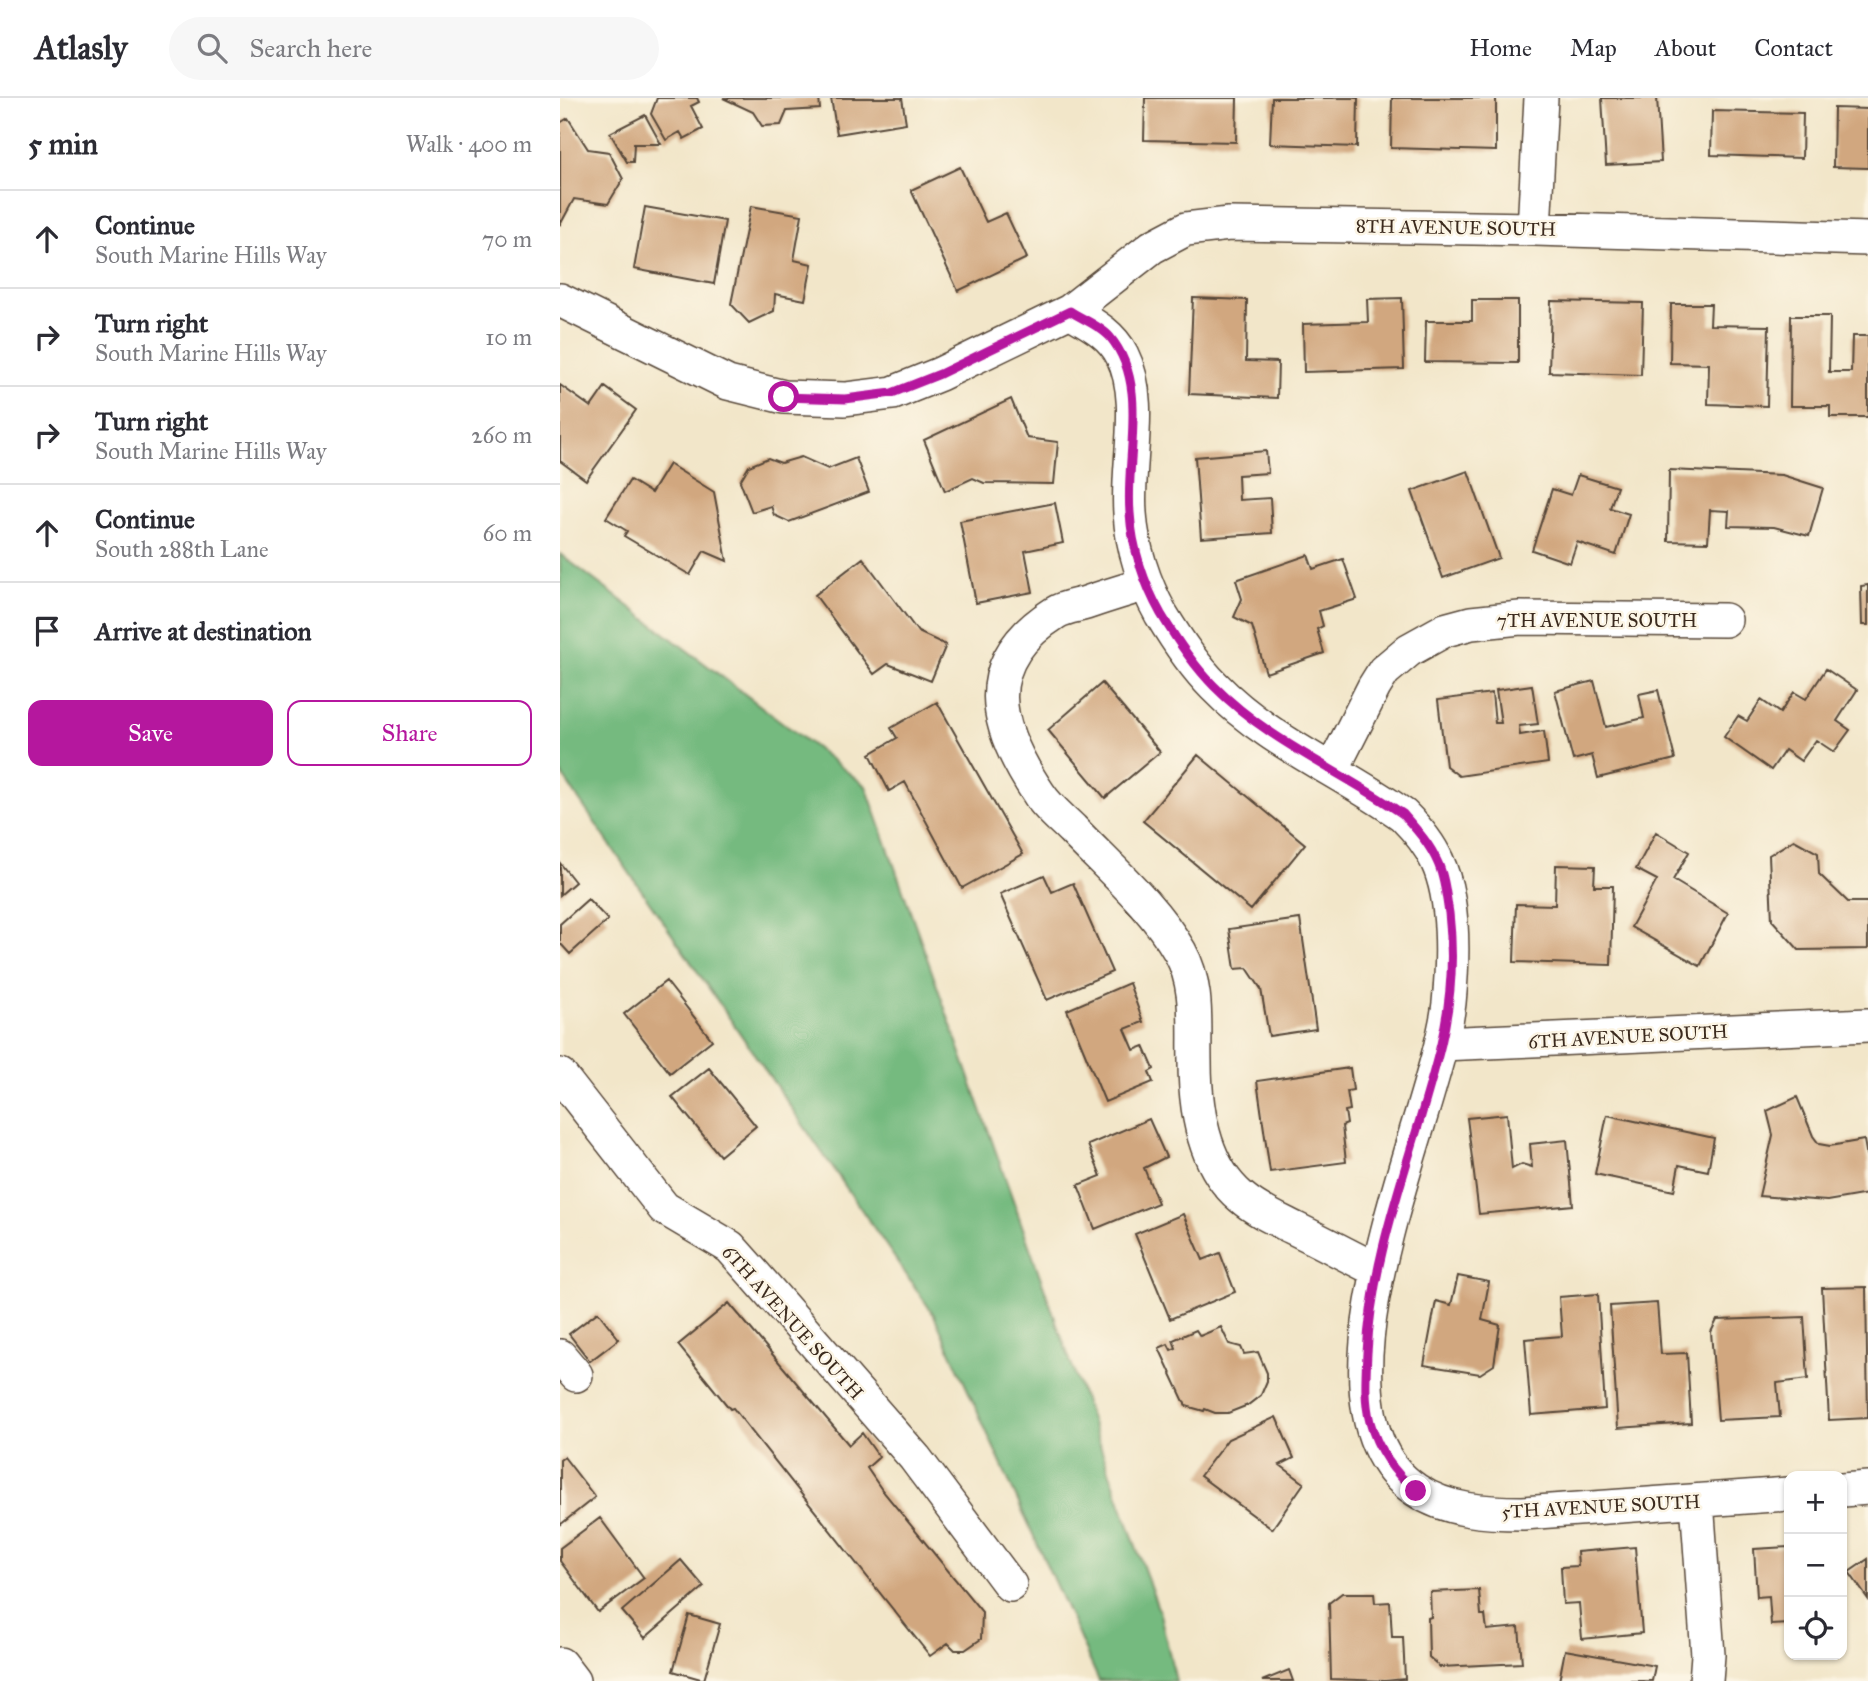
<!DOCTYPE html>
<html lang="en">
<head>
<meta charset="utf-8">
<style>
  :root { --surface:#fff; --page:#f7f7f7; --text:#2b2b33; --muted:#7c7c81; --line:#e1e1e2; --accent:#b5179e }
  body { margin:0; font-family:"IM FELL Great Primer",serif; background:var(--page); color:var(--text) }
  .controls { position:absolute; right:21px; bottom:21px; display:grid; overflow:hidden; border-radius:14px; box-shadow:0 2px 5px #0004 }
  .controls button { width:63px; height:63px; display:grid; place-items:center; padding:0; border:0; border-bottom:2px solid var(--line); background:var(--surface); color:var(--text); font:35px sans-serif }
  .stop { position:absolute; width:21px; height:21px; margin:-16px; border:5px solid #b5179e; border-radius:50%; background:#fff }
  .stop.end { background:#b5179e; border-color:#fff; box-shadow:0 2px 7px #0008 }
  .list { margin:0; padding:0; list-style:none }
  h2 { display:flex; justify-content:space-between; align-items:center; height:91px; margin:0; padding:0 28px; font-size:30px }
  h2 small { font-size:23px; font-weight:400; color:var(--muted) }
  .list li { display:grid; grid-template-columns:46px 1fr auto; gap:21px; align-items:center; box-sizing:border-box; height:98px; padding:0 28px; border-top:2px solid var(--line) }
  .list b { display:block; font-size:26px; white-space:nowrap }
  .list p { margin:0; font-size:23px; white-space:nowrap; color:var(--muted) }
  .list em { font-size:23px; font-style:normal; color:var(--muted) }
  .actions { display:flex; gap:14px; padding:21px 28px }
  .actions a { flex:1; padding:16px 0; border:2px solid var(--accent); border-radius:14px; text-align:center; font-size:24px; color:var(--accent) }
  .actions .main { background:var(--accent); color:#fff }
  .icon { flex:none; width:38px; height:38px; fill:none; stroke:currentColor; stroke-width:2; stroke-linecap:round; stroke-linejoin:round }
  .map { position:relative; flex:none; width:1308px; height:1583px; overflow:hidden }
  header { display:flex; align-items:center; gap:42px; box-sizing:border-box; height:98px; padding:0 35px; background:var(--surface); border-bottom:2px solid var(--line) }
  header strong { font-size:33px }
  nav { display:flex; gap:38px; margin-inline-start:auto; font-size:24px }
  .search { width:490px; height:63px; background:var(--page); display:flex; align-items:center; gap:18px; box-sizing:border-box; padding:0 24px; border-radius:38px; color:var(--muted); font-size:26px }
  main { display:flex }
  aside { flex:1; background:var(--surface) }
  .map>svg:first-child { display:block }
  .forest { fill:#74ba7f; stroke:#58724e; stroke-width:2 }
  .building { fill:#d1a77f }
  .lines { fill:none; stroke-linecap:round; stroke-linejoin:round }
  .minor-casing { stroke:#564638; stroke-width:36 }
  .minor { stroke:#fff; stroke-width:33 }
  .route { stroke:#b5179e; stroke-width:9 }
  .labels { text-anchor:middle; stroke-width:5; stroke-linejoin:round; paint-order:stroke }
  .street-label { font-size:19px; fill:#3b2a1e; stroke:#fcf5e5 }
</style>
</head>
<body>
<header>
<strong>Atlasly</strong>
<div class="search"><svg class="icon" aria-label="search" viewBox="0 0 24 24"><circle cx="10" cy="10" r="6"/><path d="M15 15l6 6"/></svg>Search here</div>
<nav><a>Home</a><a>Map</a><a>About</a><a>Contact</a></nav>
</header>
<main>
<aside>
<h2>5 min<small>Walk · 400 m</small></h2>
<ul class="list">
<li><svg class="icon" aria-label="ahead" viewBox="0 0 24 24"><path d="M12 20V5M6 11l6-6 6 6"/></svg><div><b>Continue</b><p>South Marine Hills Way</p></div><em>70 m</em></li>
<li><svg class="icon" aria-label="right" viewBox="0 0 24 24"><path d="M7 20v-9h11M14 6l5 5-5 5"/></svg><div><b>Turn right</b><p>South Marine Hills Way</p></div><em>10 m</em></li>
<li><svg class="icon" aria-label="right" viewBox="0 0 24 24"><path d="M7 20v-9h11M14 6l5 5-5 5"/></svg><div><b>Turn right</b><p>South Marine Hills Way</p></div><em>260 m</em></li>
<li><svg class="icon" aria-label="ahead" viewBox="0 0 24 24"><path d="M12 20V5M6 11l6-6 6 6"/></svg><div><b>Continue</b><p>South 288th Lane</p></div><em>60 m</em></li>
<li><svg class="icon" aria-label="arrive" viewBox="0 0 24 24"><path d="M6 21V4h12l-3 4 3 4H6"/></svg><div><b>Arrive at destination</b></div></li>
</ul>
<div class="actions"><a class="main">Save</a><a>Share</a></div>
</aside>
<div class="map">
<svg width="1308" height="1583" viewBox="0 0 1308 1583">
  <rect width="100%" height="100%" fill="#fcf5e5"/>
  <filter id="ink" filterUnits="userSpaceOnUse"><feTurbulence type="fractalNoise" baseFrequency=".0143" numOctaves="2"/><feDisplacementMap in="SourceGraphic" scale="14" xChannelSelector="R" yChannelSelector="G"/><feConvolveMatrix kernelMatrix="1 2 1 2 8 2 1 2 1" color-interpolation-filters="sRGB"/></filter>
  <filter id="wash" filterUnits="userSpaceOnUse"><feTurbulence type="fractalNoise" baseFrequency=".00686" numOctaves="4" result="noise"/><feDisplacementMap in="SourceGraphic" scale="28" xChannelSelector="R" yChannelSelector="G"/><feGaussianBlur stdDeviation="1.57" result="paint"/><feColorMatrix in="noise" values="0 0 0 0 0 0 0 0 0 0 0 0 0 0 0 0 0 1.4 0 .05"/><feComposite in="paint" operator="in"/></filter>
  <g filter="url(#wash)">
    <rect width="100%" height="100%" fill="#f2e6c9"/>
    <path class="forest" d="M0 456 306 688 600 1516 616 1583H539L374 1217 0 674Z"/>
    <g id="blocks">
      <path class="building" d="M97 0H137L139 4 131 8 143 31 124 41 120 34 106 42 91 16Z
        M163 0H259L260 11 227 13 221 27 202 28 193 14Z
        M271 0H342L346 25 277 36Z
        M585 0H677L676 44 584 42Z
        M712 0H798L797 49 710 46Z
        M832 0H936V53L831 50Z
        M1042 0H1097L1101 64 1046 67Z
        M1274 10 1308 11V70L1273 69Z
        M1152 13 1243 15 1242 60 1151 57Z
        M85 17 101 46H74L73 64H67L50 35Z
        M8 20 28 51 49 54 63 81 48 106 14 101 0 127V25Z
        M400 69 426 124 446 115 467 160 398 193 351 92Z
        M191 108 242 117 234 162 252 166 245 202 215 196 214 213 189 225 171 206Z
        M85 109 165 123 154 186 74 171Z
        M633 200 687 202 686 263 718 264 717 300 629 296Z
        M842 200 844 271 744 274 743 226 808 224 807 201Z
        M912 202H958V265L865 264 866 223H912Z
        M991 203 1083 205 1081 277 989 274Z
        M1111 206H1151L1150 227 1209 228 1207 308 1148 306 1149 266 1110 265Z
        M1231 218H1270L1269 274H1291L1292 238H1308V319H1270V308H1230Z
        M0 287 31 309 45 289 76 312 26 382 0 363Z
        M451 301 467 340 498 344 494 386 424 385 413 380 385 393 364 342Z
        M706 353 708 375 678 377 679 402 710 400 712 435 641 440 635 359Z
        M241 359 268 371 296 360 309 394 229 424 214 417 211 408 192 414 180 383 189 368 208 360 221 365Z
        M109 366 154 394 167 463 144 453 130 477 64 438 67 433 46 420 70 382 91 395Z
        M1109 372 1222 377 1263 390 1249 438 1214 429 1168 428 1169 413 1150 412 1148 444 1108 443Z
        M908 373 939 460 883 480 852 393Z
        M1018 377 1057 389 1050 410 1069 416 1056 457 1017 444 1010 465 972 452 992 391 1011 397Z
        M495 405 503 445 465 453 473 494 416 505 400 423Z
        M748 457 753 471 783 461 797 501 759 513 763 528 757 531 764 555 706 575 692 528 674 519 682 501 676 482Z
        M303 460 358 534 386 547 371 583 328 566 314 576 255 497Z
        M1308 487V527H1302L1301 488Z
        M1266 571 1297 592 1277 623 1290 632 1274 654 1256 642 1241 663 1225 652 1211 672 1164 639 1178 618 1187 623 1201 602 1220 615 1234 594 1246 601Z
        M1034 583 1046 629 1084 620 1079 596 1098 592 1115 661 1038 680 1032 657 1013 662 995 593Z
        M542 585 600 654 545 700 488 632Z
        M972 587 978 626 959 628 960 637 984 633 988 665 899 678 886 668 878 602 932 595 935 625H941L936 592Z
        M377 604 463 756 402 790 345 684 329 693 310 656 337 640 331 630Z
        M638 657 745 746 691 812 583 723Z
        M1096 734 1129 754 1113 782 1168 815 1140 868 1071 829 1097 782 1076 771Z
        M1234 742 1258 755 1259 776 1288 804H1308V851L1239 852 1212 822 1209 757Z
        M0 765 15 784 0 797Z
        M996 767 1035 768 1034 788H1053L1051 867 954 864 956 806 995 807Z
        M484 777 492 794 513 785 552 874 487 902 440 796Z
        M28 801 48 822 10 856 0 845V826Z
        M740 821 756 931 709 938 701 891 687 870 675 871 669 831Z
        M106 883 152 942 110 975 64 916Z
        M569 885 583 924 565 931 574 952 584 948 594 971 589 974 593 984 545 1004 507 912Z
        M149 970 196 1028 160 1058 112 999Z
        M790 970 793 992 787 993 790 1012 785 1013 787 1026 782 1028 786 1064 710 1074 697 983Z
        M1237 999 1253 1038 1259 1046 1270 1048 1304 1042 1308 1065V1096L1267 1103 1199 1098 1213 1037 1207 1013Z
        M947 1016 952 1071 962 1066 972 1069 970 1046 1007 1042 1013 1107 919 1116 907 1020Z
        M1047 1017 1154 1040 1148 1073 1119 1067 1114 1093 1035 1076Z
        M589 1021 606 1059 584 1070 598 1105 535 1131 518 1087 541 1078 528 1047Z
        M623 1116 643 1162 660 1155 675 1194 610 1221 575 1136Z
        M898 1178 929 1184 922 1222 940 1227 934 1267 920 1276 864 1267 876 1203 891 1207Z
        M1306 1189 1308 1320 1269 1322 1262 1190Z
        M1038 1196 1045 1311 971 1317 965 1241 1002 1238 999 1199Z
        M169 1205 289 1347 302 1335 319 1359 307 1370 322 1392 422 1514 421 1541 405 1552H395L388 1545 370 1558 173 1310 170 1311 118 1247Z
        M1097 1205 1101 1256 1127 1255 1131 1325 1058 1330 1050 1208Z
        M38 1214 59 1241 30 1263 9 1236Z
        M1244 1219 1248 1281 1217 1285 1220 1319 1158 1322 1151 1234 1157 1222Z
        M661 1229 669 1246 681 1249 684 1256 698 1254 707 1275V1283L701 1297 688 1307 668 1315H655L645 1311 644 1313 626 1308 599 1250 608 1246 611 1252 616 1250 613 1242 636 1232 640 1238Z
        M716 1319 734 1360 720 1367 744 1385 712 1431 640 1378 668 1341Z
        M4 1359 35 1399 0 1427V1362Z
        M40 1420 84 1480 38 1514 0 1463V1450Z
        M1075 1449 1082 1535 1022 1541 1019 1505 1003 1506 1001 1469 1018 1468 1017 1454Z
        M1229 1449V1526L1211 1527 1209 1498 1197 1499 1194 1451Z
        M1308 1461V1501L1289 1474Z
        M121 1462 144 1489 85 1540 62 1513Z
        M919 1492 921 1517H925L927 1532 959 1529 962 1565 880 1569 869 1559 868 1520 871 1519 870 1494Z
        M782 1495H814L815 1505 830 1504 832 1539H843L845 1581 825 1583 771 1581 769 1505Z
        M129 1517 160 1526 144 1582 113 1573Z
        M1005 1552 1095 1568 1092 1583H999Z
        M729 1572 733 1583H702Z"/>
    </g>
  </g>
  <g filter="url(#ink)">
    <use href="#blocks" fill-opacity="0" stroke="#564638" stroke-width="2"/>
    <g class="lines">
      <defs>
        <path id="minor" d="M974 131 981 0
          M0 202 168 285 224 299 285 301 333 295 380 276 510 213C530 225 551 235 562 257 585 302 566 366 570 415 572 449 584 486 601 516 616 541 633 567 654 588 707 643 781 673 843 717 857 731 869 745 877 763 895 801 893 864 889 905 876 1020 731 1310 856 1392 887 1413 927 1415 963 1415L1229 1396
          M510 213 592 149 626 131 669 126 974 131 1308 141
          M586 486C566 492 546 498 526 505 516 508 504 509 495 515 416 565 434 629 479 696 487 709 501 720 512 731 549 770 593 807 620 854 639 888 634 926 635 963 635 1010 643 1067 681 1099 697 1113 718 1122 736 1131 763 1144 790 1159 817 1172
          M772 672 814 589 824 573 849 552 885 532 911 525 960 520 1165 522
          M881 946 1308 927
          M0 977 104 1110 170 1149 194 1176 355 1360 450 1487
          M0 1258 16 1277
          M1282 1392 1308 1390
          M1137 1403 1148 1557 1146 1583
          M0 1566 13 1583"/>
      </defs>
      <use href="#minor" class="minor-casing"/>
      <use href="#minor" class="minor"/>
    </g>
  </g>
  <g class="lines" filter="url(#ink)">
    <path class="route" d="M224 299 285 301 332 295 380 276 510 213C522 221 541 228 550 239 590 287 565 358 570 415 572 449 584 486 601 516 616 541 633 567 654 588 708 643 781 673 843 716 856 731 869 745 877 763 885 779 886 798 889 815 894 858 891 904 881 946 856 1049 812 1149 807 1255 806 1277 804 1302 810 1324 818 1353 833 1374 856 1393"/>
  </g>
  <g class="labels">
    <g class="street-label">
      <text transform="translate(896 129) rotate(1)" y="7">8TH AVENUE SOUTH</text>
      <text x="1037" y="529">7TH AVENUE SOUTH</text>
      <text transform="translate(1068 938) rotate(-3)" y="7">6TH AVENUE SOUTH</text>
      <text transform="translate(233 1224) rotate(48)" y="7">6TH AVENUE SOUTH</text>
      <text transform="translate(1041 1408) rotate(-3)" y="7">5TH AVENUE SOUTH</text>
    </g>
  </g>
</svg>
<div class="controls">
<button>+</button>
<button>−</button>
<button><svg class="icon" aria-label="locate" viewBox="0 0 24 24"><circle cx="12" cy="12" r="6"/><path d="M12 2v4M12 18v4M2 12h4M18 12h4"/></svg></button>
</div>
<div class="stop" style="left:224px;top:299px"></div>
<div class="stop end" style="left:856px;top:1393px"></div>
</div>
</main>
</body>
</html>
